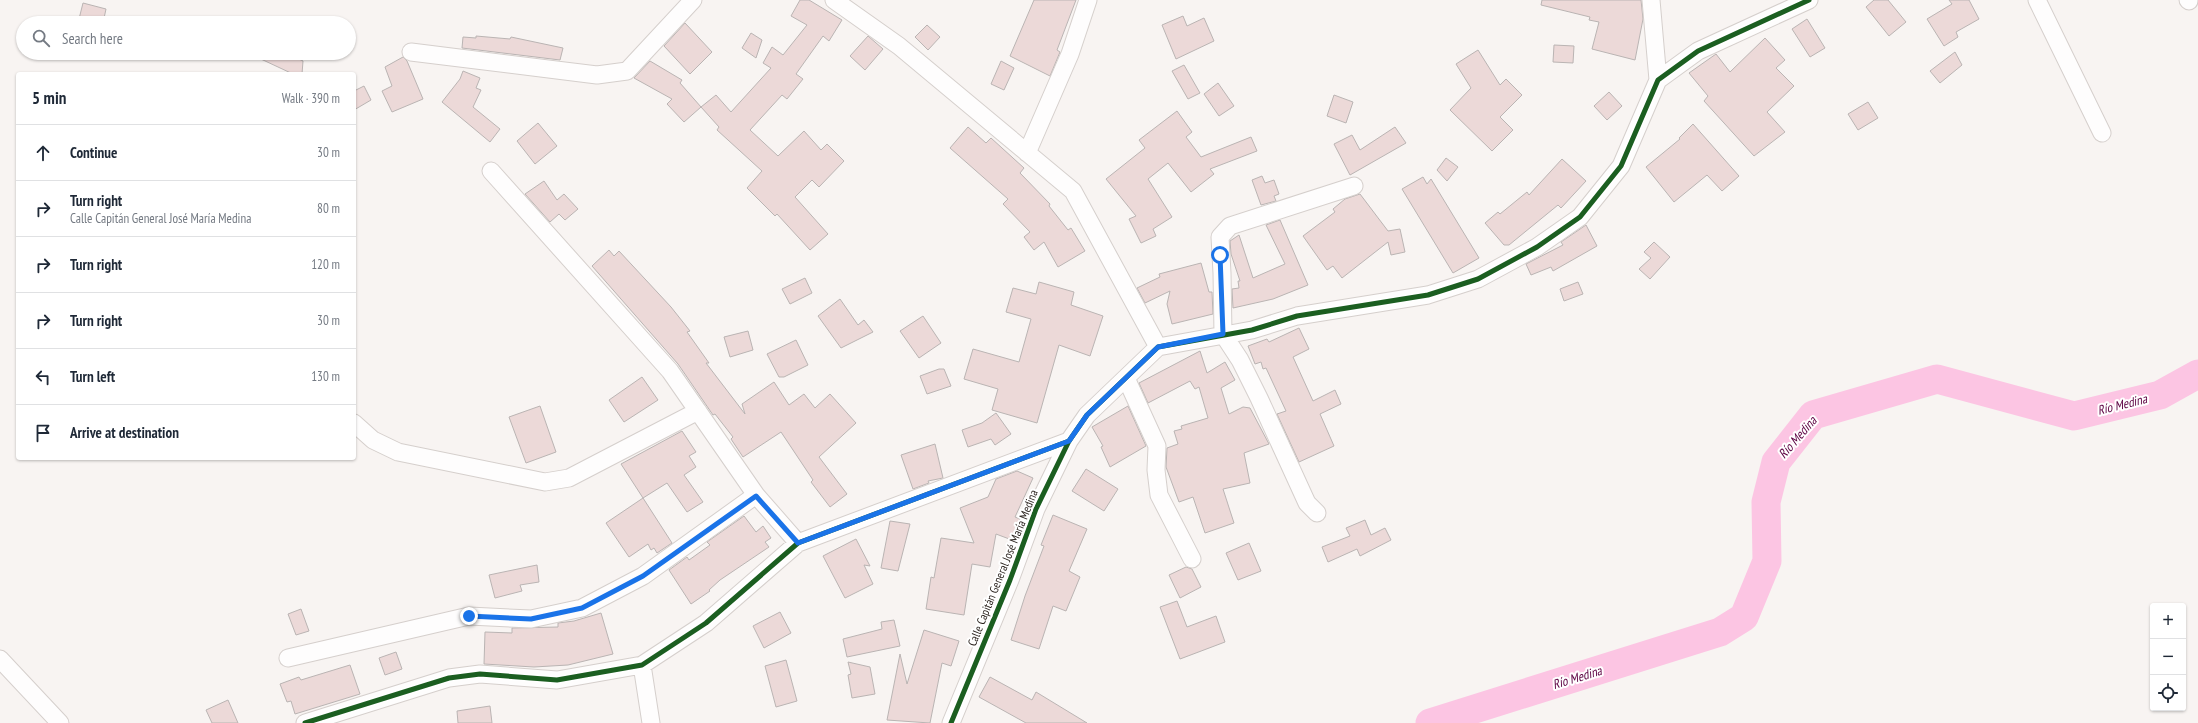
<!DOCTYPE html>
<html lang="en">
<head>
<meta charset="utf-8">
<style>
  :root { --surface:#fff; --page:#f2f2f3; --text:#1f2937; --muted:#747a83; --line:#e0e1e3 }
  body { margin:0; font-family:"PT Sans Narrow",sans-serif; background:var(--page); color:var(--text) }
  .controls { position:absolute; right:12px; bottom:12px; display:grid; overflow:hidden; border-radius:4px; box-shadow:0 1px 3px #0004 }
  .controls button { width:36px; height:36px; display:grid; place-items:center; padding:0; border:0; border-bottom:1px solid var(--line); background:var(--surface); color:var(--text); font:20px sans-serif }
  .stop { position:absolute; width:12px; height:12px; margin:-9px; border:3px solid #1a73e8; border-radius:50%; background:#fff }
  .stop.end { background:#1a73e8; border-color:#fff; box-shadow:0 1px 4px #0008 }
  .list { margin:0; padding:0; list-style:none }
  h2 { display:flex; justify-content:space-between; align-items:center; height:52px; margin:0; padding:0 16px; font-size:17px }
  h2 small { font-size:13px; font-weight:400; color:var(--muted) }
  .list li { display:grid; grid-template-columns:26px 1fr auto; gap:12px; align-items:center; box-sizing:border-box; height:56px; padding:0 16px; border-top:1px solid var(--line) }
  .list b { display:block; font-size:15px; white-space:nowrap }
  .list p { margin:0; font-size:13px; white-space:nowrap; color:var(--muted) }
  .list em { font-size:13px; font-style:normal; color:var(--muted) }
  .icon { flex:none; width:22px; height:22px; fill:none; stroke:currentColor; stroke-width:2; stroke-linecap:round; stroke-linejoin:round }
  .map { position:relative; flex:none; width:2198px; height:723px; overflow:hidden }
  .search { position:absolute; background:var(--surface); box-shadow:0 1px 3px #0004; left:16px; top:16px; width:340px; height:44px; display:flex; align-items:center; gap:10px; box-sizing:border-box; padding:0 14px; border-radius:22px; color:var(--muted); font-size:15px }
  .panel { position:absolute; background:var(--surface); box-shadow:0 1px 3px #0004; left:16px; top:72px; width:340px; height:388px; border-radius:4px }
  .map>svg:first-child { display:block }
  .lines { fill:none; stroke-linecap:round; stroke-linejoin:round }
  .river { stroke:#fcc5e3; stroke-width:29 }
  .building { fill:#ecd9d8; stroke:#bab4b3 }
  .minor-casing { stroke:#d5cfcc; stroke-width:19 }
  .minor { stroke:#fefdfd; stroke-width:17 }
  .cycleway-casing { stroke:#fff; stroke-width:8 }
  .cycleway { stroke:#1b5e20; stroke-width:5 }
  .route { stroke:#1a73e8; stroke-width:5 }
  .labels { text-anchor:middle; stroke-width:4; stroke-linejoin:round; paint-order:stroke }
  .street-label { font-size:12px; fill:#2b231e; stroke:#fff }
  .water-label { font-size:13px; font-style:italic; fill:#5c0242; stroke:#fff }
</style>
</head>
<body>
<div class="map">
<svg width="2198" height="723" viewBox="0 0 2198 723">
  <rect width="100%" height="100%" fill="#f8f4f2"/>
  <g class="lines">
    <path class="river" d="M1430 723 1720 632 1744 617 1767 561 1766 502 1776 462 1813 415 1937 379 2074 416 2160 395 2198 374"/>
  </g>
  <path class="building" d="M800 0H809L842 20 829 41 823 36 796 74 803 79 787 99 782 95 750 130 778 156 804 131 821 150 827 144 844 161 819 187 812 180 795 197 828 234 810 250 777 214 775 216 747 188 762 171 717 130 719 127 701 107 716 95 731 112 771 68 763 63 772 47 783 55 807 25 791 16Z
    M1034 0H1076L1057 50 1060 52 1050 76 1010 56Z
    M1542 0H1641L1643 19 1635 60 1592 49 1599 22 1589 20 1590 17 1541 5Z
    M1874 0H1888L1906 22 1889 36 1866 7Z
    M1949 0H1969L1979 19 1956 32 1958 37 1944 46 1927 19 1952 4Z
    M83 3 106 9 103 23H78Z
    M1183 16 1187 26 1204 18 1214 41 1176 59 1162 25Z
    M1807 19 1825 48 1810 57 1792 29Z
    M685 23 712 52 690 74 664 46Z
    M927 25 940 37 928 50 915 37Z
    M751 33 762 40 756 58 742 48Z
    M476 36 510 39 511 37 563 48 560 60 462 48 463 37 476 38Z
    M868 36 883 49 865 70 850 56Z
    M1765 38 1785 60 1776 68 1794 86 1767 112 1785 132 1754 156 1704 101 1708 96 1689 73 1716 54 1730 72Z
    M1554 45 1574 46 1573 63 1553 62Z
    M1478 50 1500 85 1506 79 1522 95 1500 117 1513 130 1492 151 1450 110 1471 88 1456 64Z
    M1955 52 1962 65 1940 83 1930 71Z
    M248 53H287L303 61 302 74H293Z
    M403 57 407 61 423 99 392 112 382 91 392 86 385 67Z
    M650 61 682 80 680 83 701 107 684 122 667 104 672 99 634 78Z
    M1001 61 1014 68 1004 90 991 84Z
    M1184 65 1200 93 1188 99 1172 71Z
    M463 71 480 78 476 88 481 90 473 107 500 129 490 142 442 102 460 79Z
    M1218 83 1234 106 1219 116 1204 94Z
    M364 86 371 100 354 110V91Z
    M1609 92 1622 106 1607 120 1594 106Z
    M1334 95 1353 102 1346 123 1327 116Z
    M1868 102 1878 118 1858 130 1848 114Z
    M1177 111 1192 132 1186 137 1201 157 1251 137 1257 151 1210 169 1214 174 1191 192 1168 163 1148 179 1172 217 1153 229 1156 236 1141 243 1129 219 1136 216 1106 179 1145 148 1139 140Z
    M538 123 557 146 535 164 517 141Z
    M1693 124 1739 176 1722 191 1707 175 1674 202 1646 167 1680 139 1679 138Z
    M968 127 986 143 991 138 1024 168 1020 173 1050 204 1049 206 1068 230 1071 228 1085 251 1058 267 1044 242 1034 250 1024 237 1030 232 1003 204 1008 199 950 148Z
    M1395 127 1406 143 1350 175 1334 144 1352 135 1360 150Z
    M1446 158 1458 167 1447 181 1437 170Z
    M1562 159 1586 181 1561 208 1558 205 1509 245H1504L1485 223 1498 212 1500 214 1527 192 1529 195Z
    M1262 176 1265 183 1274 180 1279 194 1274 196 1276 201 1261 205 1252 180Z
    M1423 177 1427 184 1431 179 1479 258 1453 273 1402 189Z
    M544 181 557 200 564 194 578 209 565 220 559 214 550 222 525 194Z
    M1360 194 1388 231 1400 229 1405 252 1391 255 1388 242 1342 278 1333 266 1327 270 1303 236 1335 212 1333 209 1345 199Z
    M1280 220 1308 285 1273 299 1233 308 1232 289 1239 288 1238 281H1240L1231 254 1230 241 1239 235 1253 278 1285 264 1266 225Z
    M1586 225 1597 246 1553 271 1551 267 1531 275 1526 264 1563 245 1561 242Z
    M1654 242 1670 257 1650 279 1639 269 1651 258 1644 252Z
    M609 250 614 256 619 251 671 307 690 331 687 332 709 363H706L745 414 742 404 774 382 789 405 804 394 815 408 830 394 856 423 819 457 847 494 830 507 811 482 813 480 781 432 743 457 731 439 733 437 715 414 713 415 678 364 592 266Z
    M1201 263 1209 292H1212L1213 314 1172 324 1167 304 1170 291 1145 303 1137 288 1160 277 1159 274Z
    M805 278 812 293 790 304 782 289Z
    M1039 282 1074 292 1071 305 1103 316 1090 356 1059 345 1037 423 992 410 998 389 964 379 973 349 1019 362 1031 319 1006 312 1013 288 1036 294Z
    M1578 282 1583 294 1564 301 1560 289Z
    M840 299 858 325 864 320 873 332 841 348 818 316Z
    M923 316 941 343 919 358 900 331Z
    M1299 328 1309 349 1293 357 1313 401 1335 390 1341 404 1320 414 1334 446 1299 462 1277 414 1286 411 1266 368 1263 369 1261 362 1255 364 1248 346 1267 339 1269 342Z
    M748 331 753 350 730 357 724 337Z
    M796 340 808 365 784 377H779L767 354Z
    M1200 351 1207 373 1225 362 1235 380 1221 388 1229 414 1243 407 1250 408 1269 444 1244 453 1250 483 1223 489 1234 523 1205 533 1193 497 1179 502 1166 467 1167 448 1178 444 1174 431 1182 429 1181 426 1208 418 1199 387 1195 389 1190 381 1148 403 1139 383Z
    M939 369H944L951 386 927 394 920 376Z
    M642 377 658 400 624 422 609 400Z
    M540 406 556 452 526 463 509 417Z
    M1128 406 1146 446 1110 467 1101 447 1103 446 1092 427Z
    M996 413 1011 434 995 445 991 439 968 447 962 430 982 423Z
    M682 431 696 452 689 456 696 467 684 475 703 502 687 512 667 483 643 498 621 464Z
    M935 444 943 478 928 481 929 483 913 489 901 455Z
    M1086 469 1118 489 1104 511 1072 491Z
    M1017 471 1033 478 1015 517 1020 519 1012 540 996 534 990 567 972 564 964 615 926 609 931 577 934 578 941 538 974 543 960 508 988 497 996 479Z
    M643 498 672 543 657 553 654 548 651 550 648 544 629 557 606 523Z
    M1053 515 1087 529 1069 571 1080 577 1066 611 1053 606 1039 649 1011 640 1025 596 1044 546 1041 545Z
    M744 516 756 532 763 526 771 538 765 542 769 547 720 580 709 590 710 591 691 604 669 570 687 557 689 560 710 545 707 542Z
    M1365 520 1371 535 1385 528 1391 540 1360 556 1357 549 1328 562 1322 547 1350 536 1346 528Z
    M890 521 910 524 898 571 881 568Z
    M856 539 870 566 864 565 873 584 845 598 823 556Z
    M1249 543 1261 571 1238 580 1226 553Z
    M537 565 539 582 520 585 522 591 495 598 489 575Z
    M1186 567 1192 569 1201 587 1180 598 1169 575Z
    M1177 601 1187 627 1216 616 1225 642 1180 659 1160 607Z
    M301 609 309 631 296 635 288 614Z
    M780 612 791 633 764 648 753 626Z
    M601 613 613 654 568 665 534 667 484 664 485 632 512 633V628L558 627V623L574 621Z
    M894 620 900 646 847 657 843 639 882 629 881 622Z
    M924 630 959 641 951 666 942 663 930 723 887 720 900 654 907 684Z
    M396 652 402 669 385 675 379 658Z
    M786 660 797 701 776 707 765 666Z
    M848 662 870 667 875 694 852 698 848 675 851 674Z
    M350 665 360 694 295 714 291 701 287 702 280 684 299 677 301 680Z
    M990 677 1032 700 1036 692 1087 723H1026L979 697Z
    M228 700 238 723H212L206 710Z
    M490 706 492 723H458L457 711Z"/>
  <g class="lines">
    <defs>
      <path id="minor" d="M834 0 899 46 1073 191 1158 347
        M1651 0 1658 80
        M2037 0 2102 133
        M2188 0 2189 1
        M411 52 597 75 627 71 693 0
        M1027 153 1070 54 1088 0
        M491 171 670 371 756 495 798 543
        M1126 378 1157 446 1156 470 1159 495 1192 559
        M354 423 373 440 398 452 545 482 569 478 698 411
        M1317 513 1307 503 1259 398 1240 360 1223 334 1222 273 1220 237 1230 226 1354 186
        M288 658 469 616 531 619 582 608 643 576 756 495
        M0 659 60 723
        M642 665 651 723
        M305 723 449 678 480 674 557 680 642 665 706 623 798 543 1069 441
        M951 723 1010 580 1036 509 1069 441 1087 415 1158 347 1252 330 1297 316 1428 295 1478 279 1537 247 1580 217 1621 166 1658 80 1698 51 1809 0"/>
    </defs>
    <use href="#minor" class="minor-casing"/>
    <use href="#minor" class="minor"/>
    <defs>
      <path id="cycleway" d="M305 723 449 678 480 674 557 680 642 665 706 623 798 543 1069 441
        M951 723 1010 580 1036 509 1069 441 1087 415 1158 347 1252 330 1297 316 1428 295 1478 279 1537 247 1580 217 1621 166 1658 80 1698 51 1809 0"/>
    </defs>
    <use href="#cycleway" class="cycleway-casing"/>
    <use href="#cycleway" class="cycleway"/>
  </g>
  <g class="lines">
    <path class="route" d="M469 616 531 619 582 608 643 576 756 496 798 543 1069 441 1087 415 1158 347 1223 334 1220 255"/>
  </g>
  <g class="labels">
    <g class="street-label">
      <text transform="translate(1003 568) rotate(-68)" y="4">Calle Capitán General José María Medina</text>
    </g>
    <g class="water-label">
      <text transform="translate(2122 404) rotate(-14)" y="5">Río Medina</text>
      <text transform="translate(1797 437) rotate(-49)" y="5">Río Medina</text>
      <text transform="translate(1577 677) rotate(-17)" y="5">Río Medina</text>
    </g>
  </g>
</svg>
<div class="controls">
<button>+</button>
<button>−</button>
<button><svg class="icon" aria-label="locate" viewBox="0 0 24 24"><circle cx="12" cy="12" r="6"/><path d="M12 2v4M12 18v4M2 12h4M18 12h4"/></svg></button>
</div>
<div class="stop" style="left:1220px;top:255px"></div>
<div class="stop end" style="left:469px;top:616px"></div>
<div class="search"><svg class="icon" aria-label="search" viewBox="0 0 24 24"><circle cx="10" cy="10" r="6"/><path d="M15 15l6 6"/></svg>Search here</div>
<section class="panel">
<h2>5 min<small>Walk · 390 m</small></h2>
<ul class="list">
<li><svg class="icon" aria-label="ahead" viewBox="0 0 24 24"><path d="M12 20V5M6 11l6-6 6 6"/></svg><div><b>Continue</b></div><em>30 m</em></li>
<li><svg class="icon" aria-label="right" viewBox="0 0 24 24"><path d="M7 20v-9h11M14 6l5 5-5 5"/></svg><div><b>Turn right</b><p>Calle Capitán General José María Medina</p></div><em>80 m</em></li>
<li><svg class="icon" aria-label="right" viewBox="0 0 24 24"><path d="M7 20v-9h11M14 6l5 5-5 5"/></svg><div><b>Turn right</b></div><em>120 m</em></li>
<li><svg class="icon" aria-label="right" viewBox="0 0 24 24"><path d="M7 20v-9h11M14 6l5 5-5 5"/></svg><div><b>Turn right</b></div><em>30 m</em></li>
<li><svg class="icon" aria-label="left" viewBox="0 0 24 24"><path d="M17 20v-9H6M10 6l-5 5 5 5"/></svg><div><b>Turn left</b></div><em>130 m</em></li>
<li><svg class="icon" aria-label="arrive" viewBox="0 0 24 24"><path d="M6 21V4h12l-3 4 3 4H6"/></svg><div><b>Arrive at destination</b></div></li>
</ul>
</section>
</div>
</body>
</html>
